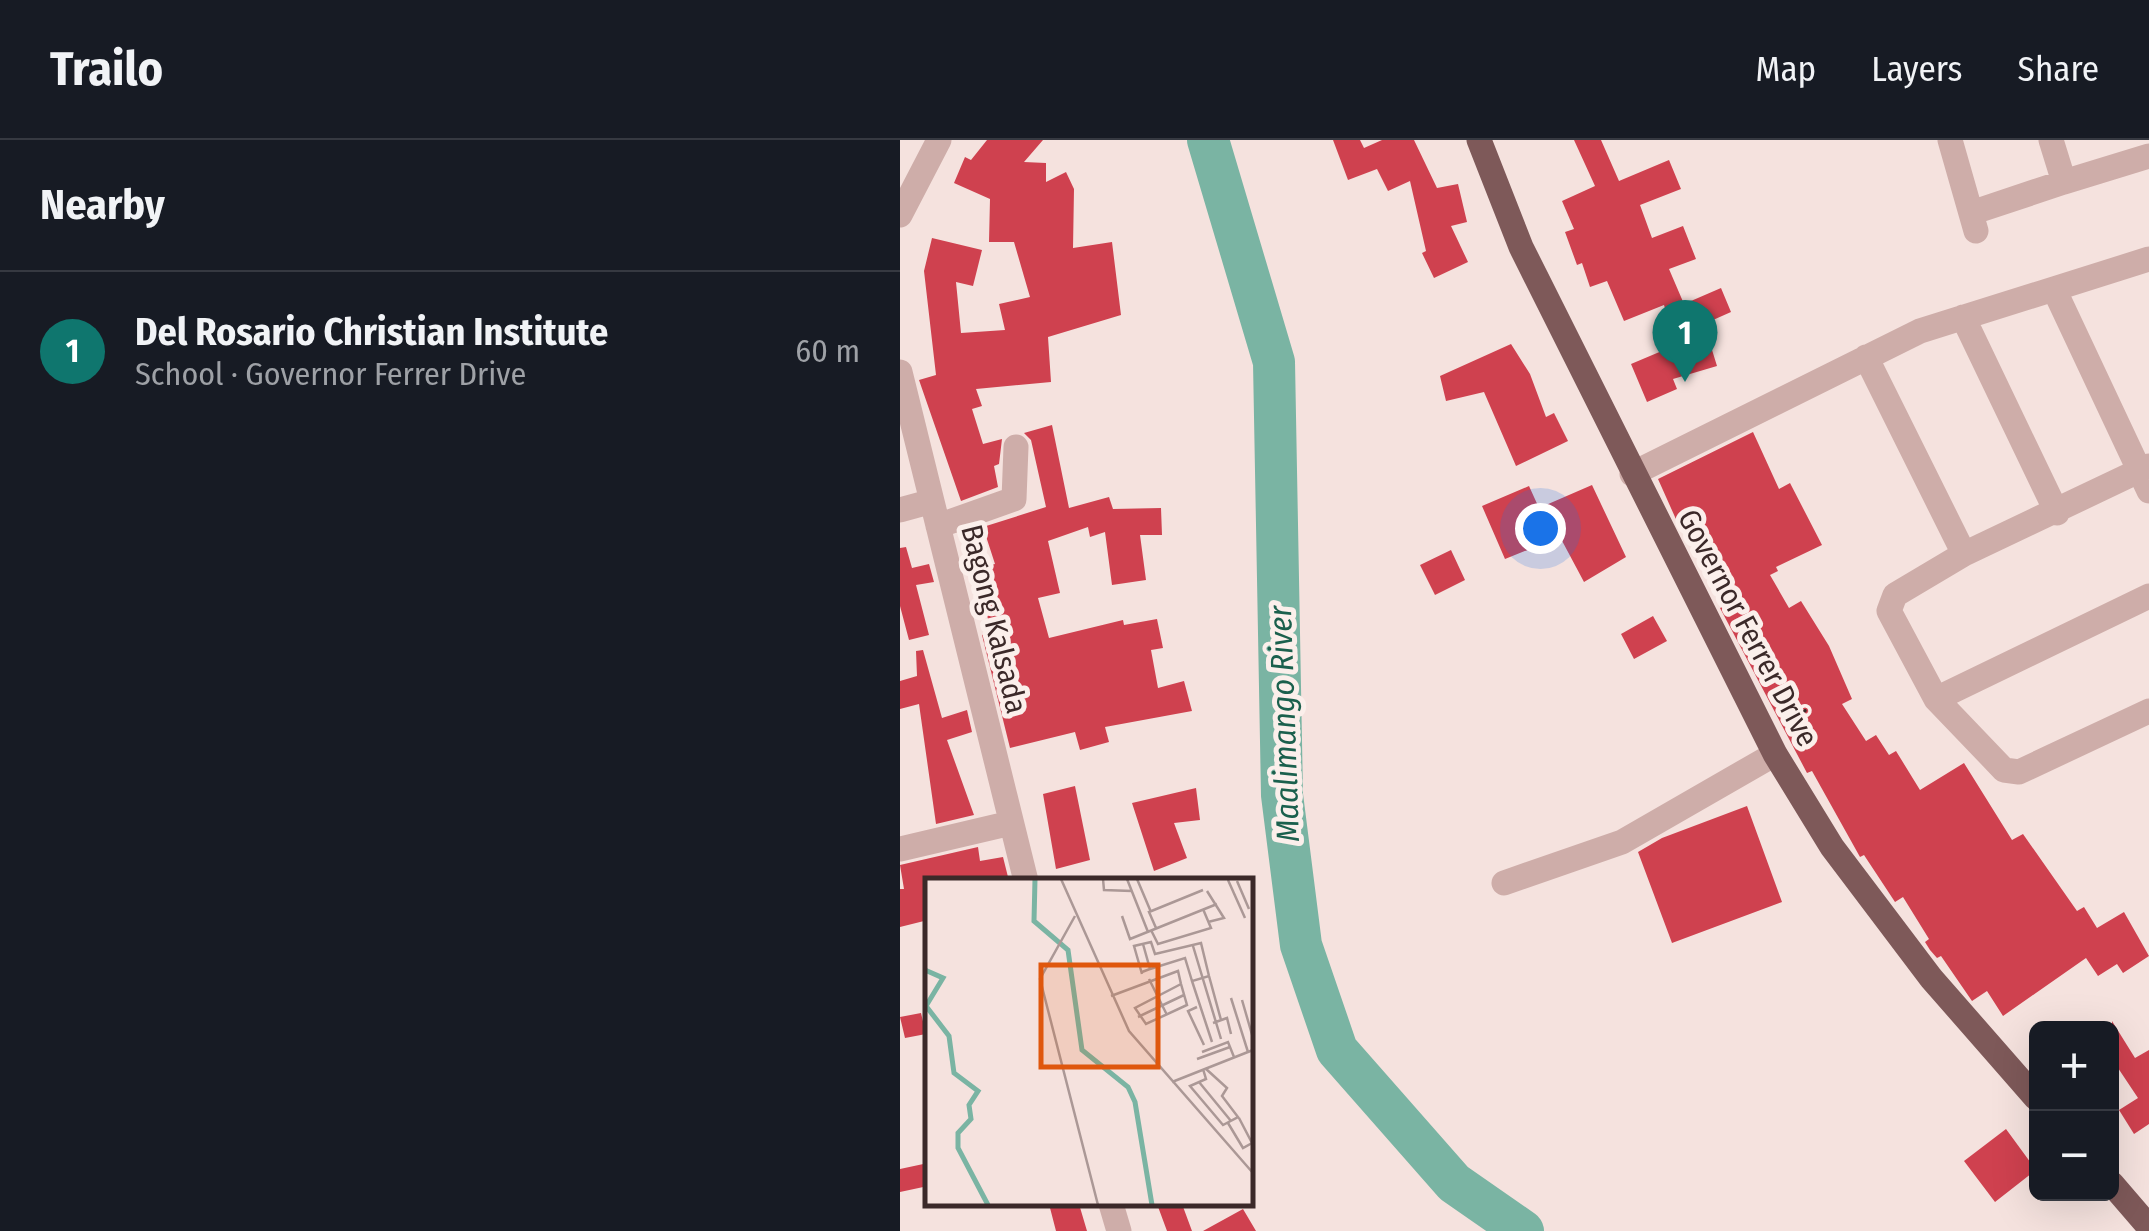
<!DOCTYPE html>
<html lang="en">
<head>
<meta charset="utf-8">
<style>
  :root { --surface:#171b24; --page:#20242c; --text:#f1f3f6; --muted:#9ea1a6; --line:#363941; --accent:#0f766e }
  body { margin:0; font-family:"Fira Sans Condensed",sans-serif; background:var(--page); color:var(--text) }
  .controls { position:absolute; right:30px; bottom:30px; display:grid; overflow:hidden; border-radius:15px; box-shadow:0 10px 40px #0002 }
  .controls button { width:90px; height:90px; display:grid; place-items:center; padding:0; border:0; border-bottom:2px solid var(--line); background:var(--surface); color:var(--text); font:50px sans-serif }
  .you { position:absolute; left:640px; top:388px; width:35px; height:35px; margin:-25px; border:8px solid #fff; border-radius:50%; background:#1a73e8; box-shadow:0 0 0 15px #1a73e833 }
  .badge { display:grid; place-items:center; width:65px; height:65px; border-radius:50%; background:var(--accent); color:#fff; font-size:32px; font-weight:700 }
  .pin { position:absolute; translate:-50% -82px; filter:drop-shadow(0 2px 5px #0008) }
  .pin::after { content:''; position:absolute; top:52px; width:35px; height:30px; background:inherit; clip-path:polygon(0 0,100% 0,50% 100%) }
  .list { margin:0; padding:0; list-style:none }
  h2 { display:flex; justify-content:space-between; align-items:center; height:130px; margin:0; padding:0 40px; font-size:42px }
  h2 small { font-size:32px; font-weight:400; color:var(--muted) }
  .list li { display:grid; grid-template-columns:65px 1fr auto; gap:30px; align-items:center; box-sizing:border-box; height:160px; padding:0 40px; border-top:2px solid var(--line) }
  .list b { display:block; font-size:38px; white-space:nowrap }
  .list p { margin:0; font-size:32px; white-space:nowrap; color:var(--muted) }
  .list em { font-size:32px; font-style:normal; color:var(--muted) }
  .map { position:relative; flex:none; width:1249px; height:1091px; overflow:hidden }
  header { display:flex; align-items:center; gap:60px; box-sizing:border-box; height:140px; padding:0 50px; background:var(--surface); border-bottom:2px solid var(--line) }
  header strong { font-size:48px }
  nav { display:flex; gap:55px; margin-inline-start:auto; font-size:35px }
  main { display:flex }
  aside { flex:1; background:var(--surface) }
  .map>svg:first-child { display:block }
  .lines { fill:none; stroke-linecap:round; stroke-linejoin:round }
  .river { stroke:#7ab4a3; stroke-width:42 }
  .building { fill:#cf414f }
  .minor { stroke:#ceada9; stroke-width:25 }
  .major { stroke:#7e5959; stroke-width:25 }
  .labels { text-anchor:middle; stroke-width:10; stroke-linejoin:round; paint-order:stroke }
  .street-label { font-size:30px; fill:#3b2929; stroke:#fbefeb }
  .water-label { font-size:32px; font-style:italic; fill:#1b604d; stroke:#fbefeb }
  .inset-river { fill:none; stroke:#7ab4a3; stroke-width:5 }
  .inset-road { fill:none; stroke:#ab9896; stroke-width:2.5 }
  .view { fill:#df570d; fill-opacity:0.15; stroke:#df570d; stroke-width:5 }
  .inset-edge { fill:none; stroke:#3b2929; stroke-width:5 }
</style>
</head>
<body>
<header>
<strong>Trailo</strong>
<nav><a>Map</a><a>Layers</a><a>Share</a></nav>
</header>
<main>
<aside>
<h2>Nearby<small></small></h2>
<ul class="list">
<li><span class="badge">1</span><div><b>Del Rosario Christian Institute</b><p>School · Governor Ferrer Drive</p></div><em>60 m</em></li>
</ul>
</aside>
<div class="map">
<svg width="1249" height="1091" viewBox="0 0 1249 1091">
  <rect width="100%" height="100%" fill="#f5e2de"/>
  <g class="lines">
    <path class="river" d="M308 0 374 222 382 655 401 805 437 910 554 1043 623 1091"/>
  </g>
  <path class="building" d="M87 0H143L124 22 146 23V42L166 32 174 49 173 108 212 102 221 175 148 197 151 242 76 249 82 266 72 269 83 304 102 299 99 324 94 326 98 347 61 361 19 240 36 235 24 131 32 98 82 110 73 146 56 142 61 193 105 190 99 164 130 157 114 102H89L90 59 54 43 65 17 71 20Z
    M433 0H460L464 8 482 0H514L537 48 558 44 567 82 551 86 568 122 534 138 522 113 526 111 510 41 488 51 477 29 448 40Z
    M674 0H701L719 41 769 20 781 49 740 65 752 98 783 86 796 119 769 129 784 164 821 148 831 172 804 184 817 226 773 239 777 249 747 262 731 224 776 205 764 165 724 181 707 141 690 147 682 123 677 125 665 92 674 89 662 61 695 46Z
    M611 204 630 234 646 277 654 273 668 301 616 326 584 252 546 261 540 236Z
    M152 285 169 368 209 357 213 369 261 368 262 395H240L246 440 212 445 205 392 190 397 188 387 148 401 160 453 138 458 149 498 223 480 224 485 257 479 263 508 251 510 258 548 284 541 292 571 205 587 209 602 180 610 175 592 110 608 82 495 91 492 76 428 95 424 83 387 146 367 131 300 124 293Z
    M853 292 879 349 890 343 922 405 876 427 878 431 870 435 889 468 901 461 929 506 952 559 942 564 966 601 976 595 989 615 996 611 1020 650 1064 623 1112 700 1123 694 1177 771 1184 767 1197 788 1224 772 1249 816 1223 833 1217 824 1198 836 1186 818 1103 876 1087 851 1072 861 1041 816 1037 818 1030 810 1025 802 1029 799 1003 757 995 762 964 715 960 717 912 631 907 633 820 468 830 463 790 381 779 386 758 339Z
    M692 345 726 417 684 442 660 397 605 419 582 366 629 346 639 368Z
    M6 407 12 428 29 424 34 442 16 445 29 495 9 500 0 466V408Z
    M551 410 565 440 535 455 520 425Z
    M753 476 767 501 734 519 721 494Z
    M23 510 42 578 67 570 72 592 47 600 74 675 36 684 19 564 0 569V541L17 536 16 511Z
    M175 646 190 720 156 729 143 654Z
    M296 648 300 680 274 683 287 718 254 731 232 663Z
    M847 666 882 762 772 803 738 712 762 698Z
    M78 707 80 721 103 717 109 741H28V780L0 787V749H4L0 725Z
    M21 873 26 894 5 898 0 877Z
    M1212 881 1235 918 1249 910V984L1234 994 1219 970 1238 958 1218 928 1212 932Z
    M1106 989 1136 1030 1095 1062 1064 1021Z
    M28 1023V1046L0 1052V1029Z
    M149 1064H179L187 1091H156Z
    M257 1064H282L292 1091H267Z
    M343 1069 356 1091H303Z"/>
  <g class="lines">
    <path class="minor" d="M1050 0 1076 91
      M1164 42 1249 16
      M1071 73 1164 42 1151 0
      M0 75 39 0
      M1154 149 1249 351
      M1063 177 1157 373
      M966 217 1064 414
      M0 232 126 741
      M1249 326 1064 414 995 455 989 471 1036 559 1104 630 1119 632 1249 571
      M732 334 1020 191 1249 119
      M0 370 29 362
      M38 386 114 359 116 307
      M1036 559 1249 456
      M0 709 111 683
      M604 743 722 702 875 614
      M211 1064 219 1091"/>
    <path class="major" d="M579 0 621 107 875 614 932 707 1031 838 1136 958
      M1212 1044 1249 1087"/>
  </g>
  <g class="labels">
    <g class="street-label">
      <text transform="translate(94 479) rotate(76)" y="10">Bagong Kalsada</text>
      <text transform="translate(848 488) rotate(62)" y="10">Governor Ferrer Drive</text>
    </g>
    <g class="water-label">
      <text transform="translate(384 584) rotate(-92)" y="11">Maalimango River</text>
    </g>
  </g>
  <g transform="translate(25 738)">
    <rect width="328" height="328" fill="#f5e2de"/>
    <path class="inset-river" d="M110 1 109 43 143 72 157 172 203 209 210 224 227 327M0 92 18 100 1 128 24 158 29 195 53 213 44 227 46 241 33 255V270L63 327"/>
    <path class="inset-road" d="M136 1 204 153 328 295M178 1 179 12 207 13M202 1 223 54M212 1 226 34M303 2 320 40M312 3 324 31M282 13 299 40 283 44M150 38 115 101 173 327M197 38 205 61 292 26M231 50 224 34 278 12M226 52 233 66 286 50 278 31M268 68 296 161M225 91 260 80 267 103M217 94 225 91 218 66M217 96 209 68 226 64 230 76 276 65 284 98M224 101 242 137M186 118 253 93 256 106 262 127 221 146 210 130 256 106M306 120 323 174M317 122 328 160M272 129 263 133 279 167M213 139 259 117M288 145 302 140 306 156M287 164 267 103 284 98 296 142M277 174 303 164 309 179M272 181 305 169M278 191 281 201 265 208 298 247 313 239 297 218 302 210 280 190M247 204 328 172M274 204 306 243M303 245 318 270 327 265 314 240"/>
    <path class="view" d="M116 87H233V189H116Z"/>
    <rect width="328" height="328" class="inset-edge"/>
  </g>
</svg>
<div class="controls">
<button>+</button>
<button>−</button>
</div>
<div class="you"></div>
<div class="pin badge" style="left:785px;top:242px">1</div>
</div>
</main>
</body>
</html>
